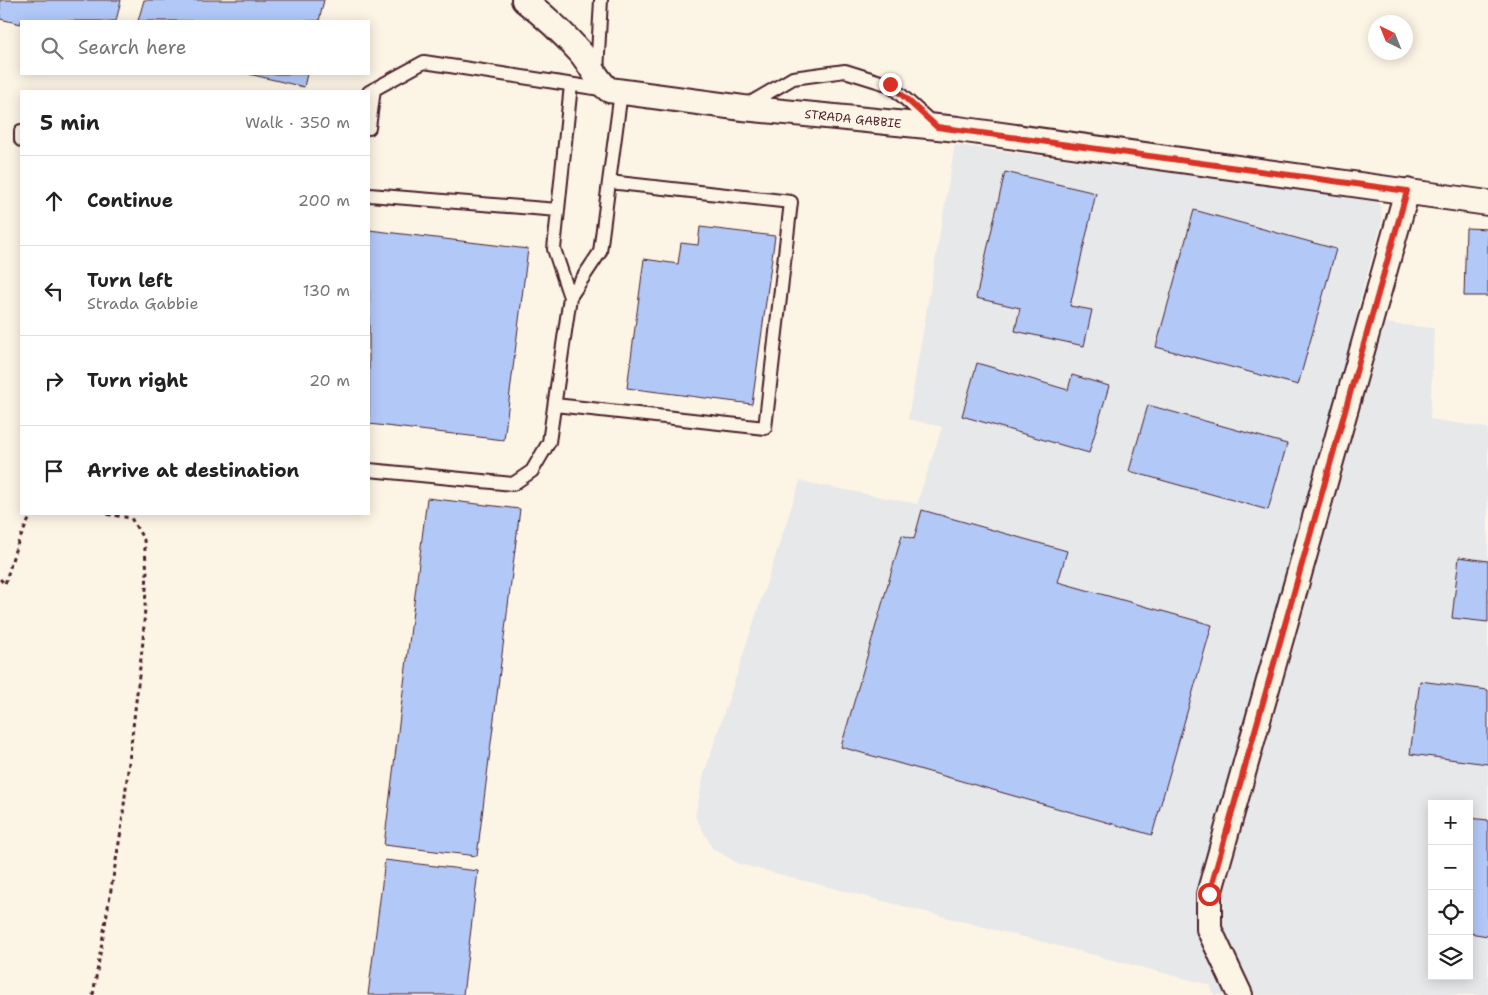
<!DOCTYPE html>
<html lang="en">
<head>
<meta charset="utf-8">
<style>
  :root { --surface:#fff; --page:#f2f2f2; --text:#222; --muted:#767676; --line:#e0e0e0 }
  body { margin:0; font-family:"Shantell Sans",sans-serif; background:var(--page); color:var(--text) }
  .controls { position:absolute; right:15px; bottom:15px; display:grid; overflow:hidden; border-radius:0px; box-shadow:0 2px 12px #0003 }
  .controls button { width:45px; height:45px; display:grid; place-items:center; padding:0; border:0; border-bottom:1px solid var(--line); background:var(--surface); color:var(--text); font:25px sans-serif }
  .compass { position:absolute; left:1368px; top:15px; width:45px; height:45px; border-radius:50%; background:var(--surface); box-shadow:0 2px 12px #0003; rotate:317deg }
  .stop { position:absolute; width:15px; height:15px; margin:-11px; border:4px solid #d93025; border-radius:50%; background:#fff }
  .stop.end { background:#d93025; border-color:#fff; box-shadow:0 1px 5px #0008 }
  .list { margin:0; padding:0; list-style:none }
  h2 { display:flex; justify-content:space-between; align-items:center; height:65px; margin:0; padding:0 20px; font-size:21px }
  h2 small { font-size:16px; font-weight:400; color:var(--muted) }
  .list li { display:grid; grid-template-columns:32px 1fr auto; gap:15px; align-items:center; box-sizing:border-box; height:90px; padding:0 20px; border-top:1px solid var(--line) }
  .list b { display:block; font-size:19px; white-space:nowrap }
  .list p { margin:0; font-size:16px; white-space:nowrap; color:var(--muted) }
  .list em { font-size:16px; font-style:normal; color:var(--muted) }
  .icon { flex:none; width:28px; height:28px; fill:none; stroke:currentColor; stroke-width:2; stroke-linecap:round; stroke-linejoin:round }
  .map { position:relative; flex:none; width:1488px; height:995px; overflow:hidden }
  .search { position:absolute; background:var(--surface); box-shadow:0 2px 12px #0003; left:20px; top:20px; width:350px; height:55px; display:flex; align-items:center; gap:12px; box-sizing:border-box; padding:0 18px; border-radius:0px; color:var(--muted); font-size:19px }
  .panel { position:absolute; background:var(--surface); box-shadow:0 2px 12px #0003; left:20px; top:90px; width:350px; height:425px; border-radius:0px }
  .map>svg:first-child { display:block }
  .built { fill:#e6e8ea; fill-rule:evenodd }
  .building { fill:#b2c8f7; stroke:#4a1f2b }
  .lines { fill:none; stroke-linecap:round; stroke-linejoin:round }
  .service-casing { stroke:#4a1f2b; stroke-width:16 }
  .minor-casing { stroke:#4a1f2b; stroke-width:28 }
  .path { stroke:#4a1f2b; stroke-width:3; stroke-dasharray:4 4; stroke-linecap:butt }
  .service { stroke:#fcf5e5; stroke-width:12 }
  .minor { stroke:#fcf5e5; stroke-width:24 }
  .route { stroke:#d93025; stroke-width:6 }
  .labels { text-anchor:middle; stroke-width:5; stroke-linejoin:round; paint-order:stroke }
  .street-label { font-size:12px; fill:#4a1f2b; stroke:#fcf5e5 }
</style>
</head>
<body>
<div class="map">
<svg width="1488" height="995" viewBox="0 0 1488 995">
  <rect width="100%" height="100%" fill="#fcf5e5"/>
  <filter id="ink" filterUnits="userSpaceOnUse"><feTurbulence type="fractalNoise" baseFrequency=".02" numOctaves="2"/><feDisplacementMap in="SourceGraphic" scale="10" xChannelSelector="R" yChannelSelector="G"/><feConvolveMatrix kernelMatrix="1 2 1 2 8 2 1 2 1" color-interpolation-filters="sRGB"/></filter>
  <g filter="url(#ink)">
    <path class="built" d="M955 145 1375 199 1381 207 1382 221 1356 314 1391 324 1434 328 1430 419 1488 428V995H1214L1210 985 739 864 712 848 695 816 704 774 800 481 917 504 942 427 908 419ZM1432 804H1469V976H1432Z"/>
    <path class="building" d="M0 0H121L116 21H21V24L0 19Z
      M144 0H324L319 21H138Z
      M249 74H307L304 87Z
      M1005 172 1096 193 1070 306 1092 310 1084 346 1015 331 1020 308 976 298Z
      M1194 210 1336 249 1298 385 1156 347Z
      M700 227 775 236 752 404 627 388 644 259 678 264 681 243 698 245Z
      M1466 228 1488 229V296H1464Z
      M369 230 528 249 504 440 369 424Z
      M977 363 1068 390 1072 375 1109 386 1089 453 962 416Z
      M1148 405 1287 444 1268 510 1129 471Z
      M427 498 520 509 477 856 384 845Z
      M922 510 1067 551 1058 582 1212 625 1152 835 841 747 902 535 914 539Z
      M1459 557 1488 561V622L1452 618Z
      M1420 681 1488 690V764L1410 754Z
      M1469 818 1488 820V936L1469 933Z
      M385 860 478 871 463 995H368Z"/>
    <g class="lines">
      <defs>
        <path id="service" d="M597 72 601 0
          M369 92 424 62 607 90
          M747 105 793 78 845 71 890 85 934 125
          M369 128 374 89
          M21 131V140
          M609 182 621 92
          M369 195 558 210 571 85
          M558 210 554 249 570 297
          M369 470 513 484 532 471 549 442 570 297 600 252 609 182 791 202 765 428 555 405"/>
        <path id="minor" d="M524 0C545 16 563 33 581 53 591 65 597 81 609 90L743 108 958 129 1488 203
          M1240 995 1209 929V894L1407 191"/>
      </defs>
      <use href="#service" class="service-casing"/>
      <use href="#minor" class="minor-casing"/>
      <path class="path" d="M0 579 5 584 16 547 31 515 35 514
        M93 995 121 831 143 641 147 572 144 540 131 518 105 514"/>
      <use href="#service" class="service"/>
      <use href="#minor" class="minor"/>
    </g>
  </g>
  <g class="lines" filter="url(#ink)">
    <path class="route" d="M890 84 937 127 1407 191 1209 894"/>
  </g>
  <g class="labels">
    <g class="street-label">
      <text transform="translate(853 119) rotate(6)" y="4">STRADA GABBIE</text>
    </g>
  </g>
</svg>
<div class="controls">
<button>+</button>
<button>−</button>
<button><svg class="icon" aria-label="locate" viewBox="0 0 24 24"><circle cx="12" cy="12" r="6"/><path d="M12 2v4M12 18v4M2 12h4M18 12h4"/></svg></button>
<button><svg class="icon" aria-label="layers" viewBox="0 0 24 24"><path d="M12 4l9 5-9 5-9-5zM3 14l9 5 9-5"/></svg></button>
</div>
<svg class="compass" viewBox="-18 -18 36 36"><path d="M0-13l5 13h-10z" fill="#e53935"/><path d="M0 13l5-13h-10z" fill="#767676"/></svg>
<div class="stop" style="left:1209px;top:894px"></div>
<div class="stop end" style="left:890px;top:84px"></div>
<div class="search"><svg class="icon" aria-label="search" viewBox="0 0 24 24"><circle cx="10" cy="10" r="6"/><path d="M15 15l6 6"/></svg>Search here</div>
<section class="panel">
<h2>5 min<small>Walk · 350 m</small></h2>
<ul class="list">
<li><svg class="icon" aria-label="ahead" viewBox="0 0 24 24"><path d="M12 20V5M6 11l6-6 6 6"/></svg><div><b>Continue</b></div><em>200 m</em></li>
<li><svg class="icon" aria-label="left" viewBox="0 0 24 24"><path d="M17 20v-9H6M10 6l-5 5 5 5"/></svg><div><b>Turn left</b><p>Strada Gabbie</p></div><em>130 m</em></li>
<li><svg class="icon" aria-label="right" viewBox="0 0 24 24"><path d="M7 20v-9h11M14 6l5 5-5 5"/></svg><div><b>Turn right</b></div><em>20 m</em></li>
<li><svg class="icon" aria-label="arrive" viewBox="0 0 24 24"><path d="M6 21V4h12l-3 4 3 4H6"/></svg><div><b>Arrive at destination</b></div></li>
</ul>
</section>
</div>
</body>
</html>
